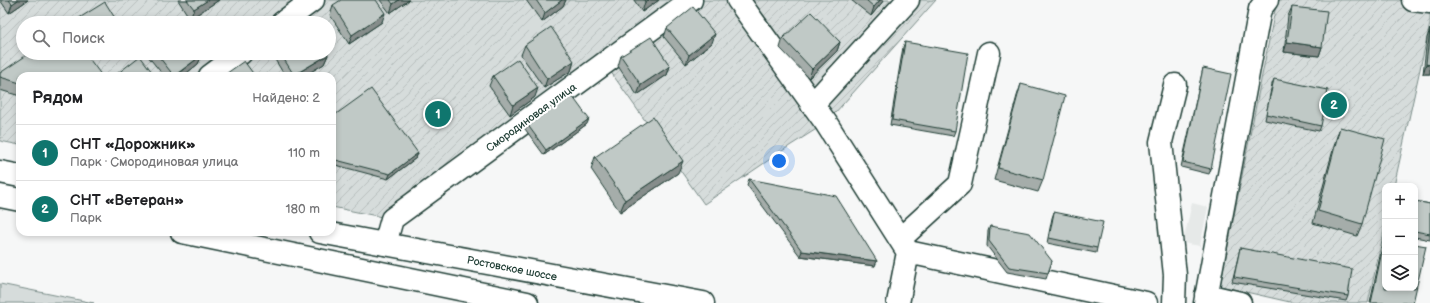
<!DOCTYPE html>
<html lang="ru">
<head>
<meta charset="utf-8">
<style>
  :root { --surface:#fff; --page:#f2f2f2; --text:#202124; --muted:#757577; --line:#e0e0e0; --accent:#0f766e }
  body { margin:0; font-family:"Balsamiq Sans",sans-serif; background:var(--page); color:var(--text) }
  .controls { position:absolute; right:12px; bottom:12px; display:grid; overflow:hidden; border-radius:8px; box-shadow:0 2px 6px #0003 }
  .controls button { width:36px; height:36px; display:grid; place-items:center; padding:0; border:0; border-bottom:1px solid var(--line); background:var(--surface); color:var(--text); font:20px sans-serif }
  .you { position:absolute; left:779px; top:161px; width:14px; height:14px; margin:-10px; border:3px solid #fff; border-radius:50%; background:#1a73e8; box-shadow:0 0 0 6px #1a73e833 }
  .badge { display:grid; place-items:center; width:26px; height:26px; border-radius:50%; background:var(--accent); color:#fff; font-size:13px; font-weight:700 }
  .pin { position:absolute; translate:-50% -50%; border:2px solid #fff; box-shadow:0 1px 4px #0006 }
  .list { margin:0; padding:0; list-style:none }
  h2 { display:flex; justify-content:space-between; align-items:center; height:52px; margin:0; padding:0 16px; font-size:17px }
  h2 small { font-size:13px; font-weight:400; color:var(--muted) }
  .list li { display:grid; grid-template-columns:26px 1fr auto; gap:12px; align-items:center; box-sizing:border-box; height:56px; padding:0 16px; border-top:1px solid var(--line) }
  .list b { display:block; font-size:15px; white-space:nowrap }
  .list p { margin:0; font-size:13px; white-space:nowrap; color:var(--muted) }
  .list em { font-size:13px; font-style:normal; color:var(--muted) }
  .icon { flex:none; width:22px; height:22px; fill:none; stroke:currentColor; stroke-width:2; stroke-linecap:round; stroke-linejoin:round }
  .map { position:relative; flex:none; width:1430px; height:303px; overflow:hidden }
  .search { position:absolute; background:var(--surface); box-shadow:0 2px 6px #0003; left:16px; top:16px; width:320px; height:44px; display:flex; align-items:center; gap:10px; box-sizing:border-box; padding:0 14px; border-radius:22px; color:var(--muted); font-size:15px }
  .panel { position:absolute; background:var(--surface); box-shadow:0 2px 6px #0003; left:16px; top:72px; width:320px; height:164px; border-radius:12px }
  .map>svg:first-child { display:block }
  .built { fill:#e6e9e8 }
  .green { fill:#d6dcdb; stroke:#7a8c88 }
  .garden { fill:url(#garden-furrows); stroke:#7a8c88; fill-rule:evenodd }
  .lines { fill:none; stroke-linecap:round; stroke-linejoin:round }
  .minor-casing { stroke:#1f3d34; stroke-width:25 }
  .highway-casing { stroke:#1f3d34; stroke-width:25 }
  .minor { stroke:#fff; stroke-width:22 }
  .highway { stroke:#fff; stroke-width:22 }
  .wall { fill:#a5adaa; stroke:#1f3d34 }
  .shaded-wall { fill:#868d8b; stroke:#1f3d34 }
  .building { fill:#c0c9c6; stroke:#1f3d34 }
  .labels { text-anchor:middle; stroke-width:4; stroke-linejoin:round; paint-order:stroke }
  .street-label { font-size:11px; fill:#1f3d34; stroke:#fff }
</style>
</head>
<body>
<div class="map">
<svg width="1430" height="303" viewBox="0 0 1430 303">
  <defs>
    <pattern id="garden-furrows" width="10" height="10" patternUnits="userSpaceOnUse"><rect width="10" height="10" fill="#d6dcdb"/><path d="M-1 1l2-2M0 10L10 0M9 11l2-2" fill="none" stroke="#b7bebd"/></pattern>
  </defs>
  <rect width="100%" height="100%" fill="#f6f7f7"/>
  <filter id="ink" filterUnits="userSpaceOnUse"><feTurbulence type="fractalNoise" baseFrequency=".025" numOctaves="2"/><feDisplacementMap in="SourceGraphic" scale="8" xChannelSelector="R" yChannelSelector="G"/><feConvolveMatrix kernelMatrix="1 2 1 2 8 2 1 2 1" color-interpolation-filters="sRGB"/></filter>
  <g filter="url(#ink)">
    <path class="built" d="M1192 203 1208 207 1200 246 1183 243Z"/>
    <path class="green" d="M0 284 94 303H0Z"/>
    <path class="garden" d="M0 0H936L826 123 791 145 704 204 608 68 397 220 332 207V76H20V145L0 141ZM23 23H329V53H23Z
      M1277 0H1430V24L1394 186H1385V226L1368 303H1294L1220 286Z"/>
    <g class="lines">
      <defs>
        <path id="minor" d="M738 0 826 123 908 252 898 303
          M1413 0 1430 2
          M282 23 313 0
          M210 76 241 53
          M812 105 908 0
          M900 239 960 184 989 53
          M385 244 392 219 691 0
          M908 252 1146 303
          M1206 295 1240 303
          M1174 303 1175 275 1161 142 1175 85
          M1205 303 1260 9 1267 0"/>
        <path id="highway" d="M0 172 20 176
          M0 196 20 200
          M182 232 527 303
          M320 232 703 303"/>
      </defs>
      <use href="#minor" class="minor-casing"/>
      <use href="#highway" class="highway-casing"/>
      <use href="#minor" class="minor"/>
      <use href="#highway" class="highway"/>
    </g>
    <path class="wall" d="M0 0H28L9 13Z
      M178 0H219L190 19Z
      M380 0H409L390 13Z
      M526 0H566L563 6 542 22Z
      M634 0H659L642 12Z
      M851 0H884L871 16Z
      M333 5 382 22 349 44 330 15Z
      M1292 7 1322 47 1319 56 1284 52 1288 16Z
      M667 28 712 43 686 64 664 37Z
      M1430 29V74H1423L1427 38Z
      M783 38 840 42 837 51 809 78 780 48Z
      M905 42 955 131 953 136 890 125 903 47Z
      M525 45 574 61 571 71 544 88 521 55Z
      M147 53H200L202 55 198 64 183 76H164L147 55Z
      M271 53H327L328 55 324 64 304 76H285Z
      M621 56 670 66 667 75 637 95 618 66Z
      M1203 68 1211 169 1209 174 1181 167 1202 73Z
      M0 73 20 76V96L0 90Z
      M493 76 535 97 510 115 489 86Z
      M1274 79 1321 126 1319 131 1265 120 1272 84Z
      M1021 84 1043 180 1038 192 994 180 1017 96Z
      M332 117 418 153 416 158 388 179 332 164Z
      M527 124H587L544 155 525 129Z
      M1340 127 1362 224 1357 236 1313 223 1336 139Z
      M595 157 678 173 620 212 591 169Z
      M749 179 875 266 800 256 747 185Z
      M1415 201 1430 204V240L1415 237Z
      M1054 212 1097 248 1096 253 1047 243 1052 218Z
      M990 226 1052 261 1046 279 1007 272 987 246 988 231Z
      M1385 237 1413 303H1370L1383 242Z
      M1240 248 1348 296 1346 301 1232 282 1239 253Z"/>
    <path class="shaded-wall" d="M18 0H28L9 13 12 4Z
      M208 0H219L190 19 194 9Z
      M399 0H409L390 13 393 4Z
      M562 0H566L563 6 542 22 545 13Z
      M649 0H659L642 12 645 2Z
      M880 0H884L871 16 874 7Z
      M385 13 382 22 349 44 352 35Z
      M715 34 712 43 686 64 689 55Z
      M840 42 837 51 809 78 812 69Z
      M1287 42 1322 47 1319 56 1284 52Z
      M202 55 198 64 183 76H175Z
      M328 55 324 64 304 76H293Z
      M574 61 571 71 544 88 547 79Z
      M1426 64 1430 65V74H1423Z
      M670 66 667 75 637 95 641 85Z
      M538 88 535 97 510 115 513 105Z
      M589 119 587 124 544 155 546 150Z
      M418 153 416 158 388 179 390 174Z
      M683 161 678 173 620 212 625 200Z
      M802 251 877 261 875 266 800 256Z"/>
    <path class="building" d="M9 0H18L12 4Z
      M187 0H208L194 9Z
      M341 0H376L385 13 352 35 333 5Z
      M390 0H399L393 4Z
      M536 0H562L545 13Z
      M644 0H649L645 2Z
      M866 0H880L874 7Z
      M105 2 118 23H78L76 20Z
      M693 7 715 34 689 55 667 28Z
      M1292 7 1327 11 1322 47 1287 42Z
      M811 12 840 42 812 69 783 38Z
      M551 27 574 61 547 79 525 45Z
      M1430 29V65L1426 64Z
      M651 37 670 66 641 85 621 56Z
      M905 42 968 53 955 131 892 120Z
      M30 53H85L102 76H20V83L0 77V73Z
      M156 53H200L202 55 174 76Z
      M280 53H327L328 55 294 75Z
      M140 56 155 76H119L117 74Z
      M518 59 538 88 513 105 493 76Z
      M244 61 255 76H223Z
      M1203 68 1231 74 1211 169 1183 162Z
      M1274 79 1328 90 1321 126 1266 114Z
      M1021 84 1065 96 1043 180 998 168Z
      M371 89 418 153 390 174 332 159V117Z
      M570 93 589 119 546 150 527 124Z
      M653 117 683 161 625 200 595 157Z
      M1340 127 1385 139 1362 224 1318 211Z
      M749 179 836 196 877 261 802 251Z
      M1415 201 1430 204V234L1415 231Z
      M1054 212 1103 222 1097 248 1049 238Z
      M990 226 1030 233 1052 261 1048 273 1009 267 989 241Z
      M1385 237V288H1415V244L1426 246 1413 303H1371Z
      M1240 248 1352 269 1348 296 1234 277Z"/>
  </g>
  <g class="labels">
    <g class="street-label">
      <text transform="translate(531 117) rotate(-36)" y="4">Смородиновая улица</text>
      <text transform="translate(512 268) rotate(11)" y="4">Ростовское шоссе</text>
    </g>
  </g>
</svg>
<div class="controls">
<button>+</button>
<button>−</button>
<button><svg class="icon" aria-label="layers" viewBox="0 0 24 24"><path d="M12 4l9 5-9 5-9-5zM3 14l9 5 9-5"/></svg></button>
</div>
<div class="you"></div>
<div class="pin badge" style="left:438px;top:114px">1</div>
<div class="pin badge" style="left:1334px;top:105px">2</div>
<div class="search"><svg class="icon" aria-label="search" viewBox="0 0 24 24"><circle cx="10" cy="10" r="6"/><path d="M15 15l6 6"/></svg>Поиск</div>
<section class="panel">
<h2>Рядом<small>Найдено: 2</small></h2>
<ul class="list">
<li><span class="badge">1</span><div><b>СНТ «Дорожник»</b><p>Парк · Смородиновая улица</p></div><em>110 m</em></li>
<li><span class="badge">2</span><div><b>СНТ «Ветеран»</b><p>Парк</p></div><em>180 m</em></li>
</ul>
</section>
</div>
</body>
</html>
